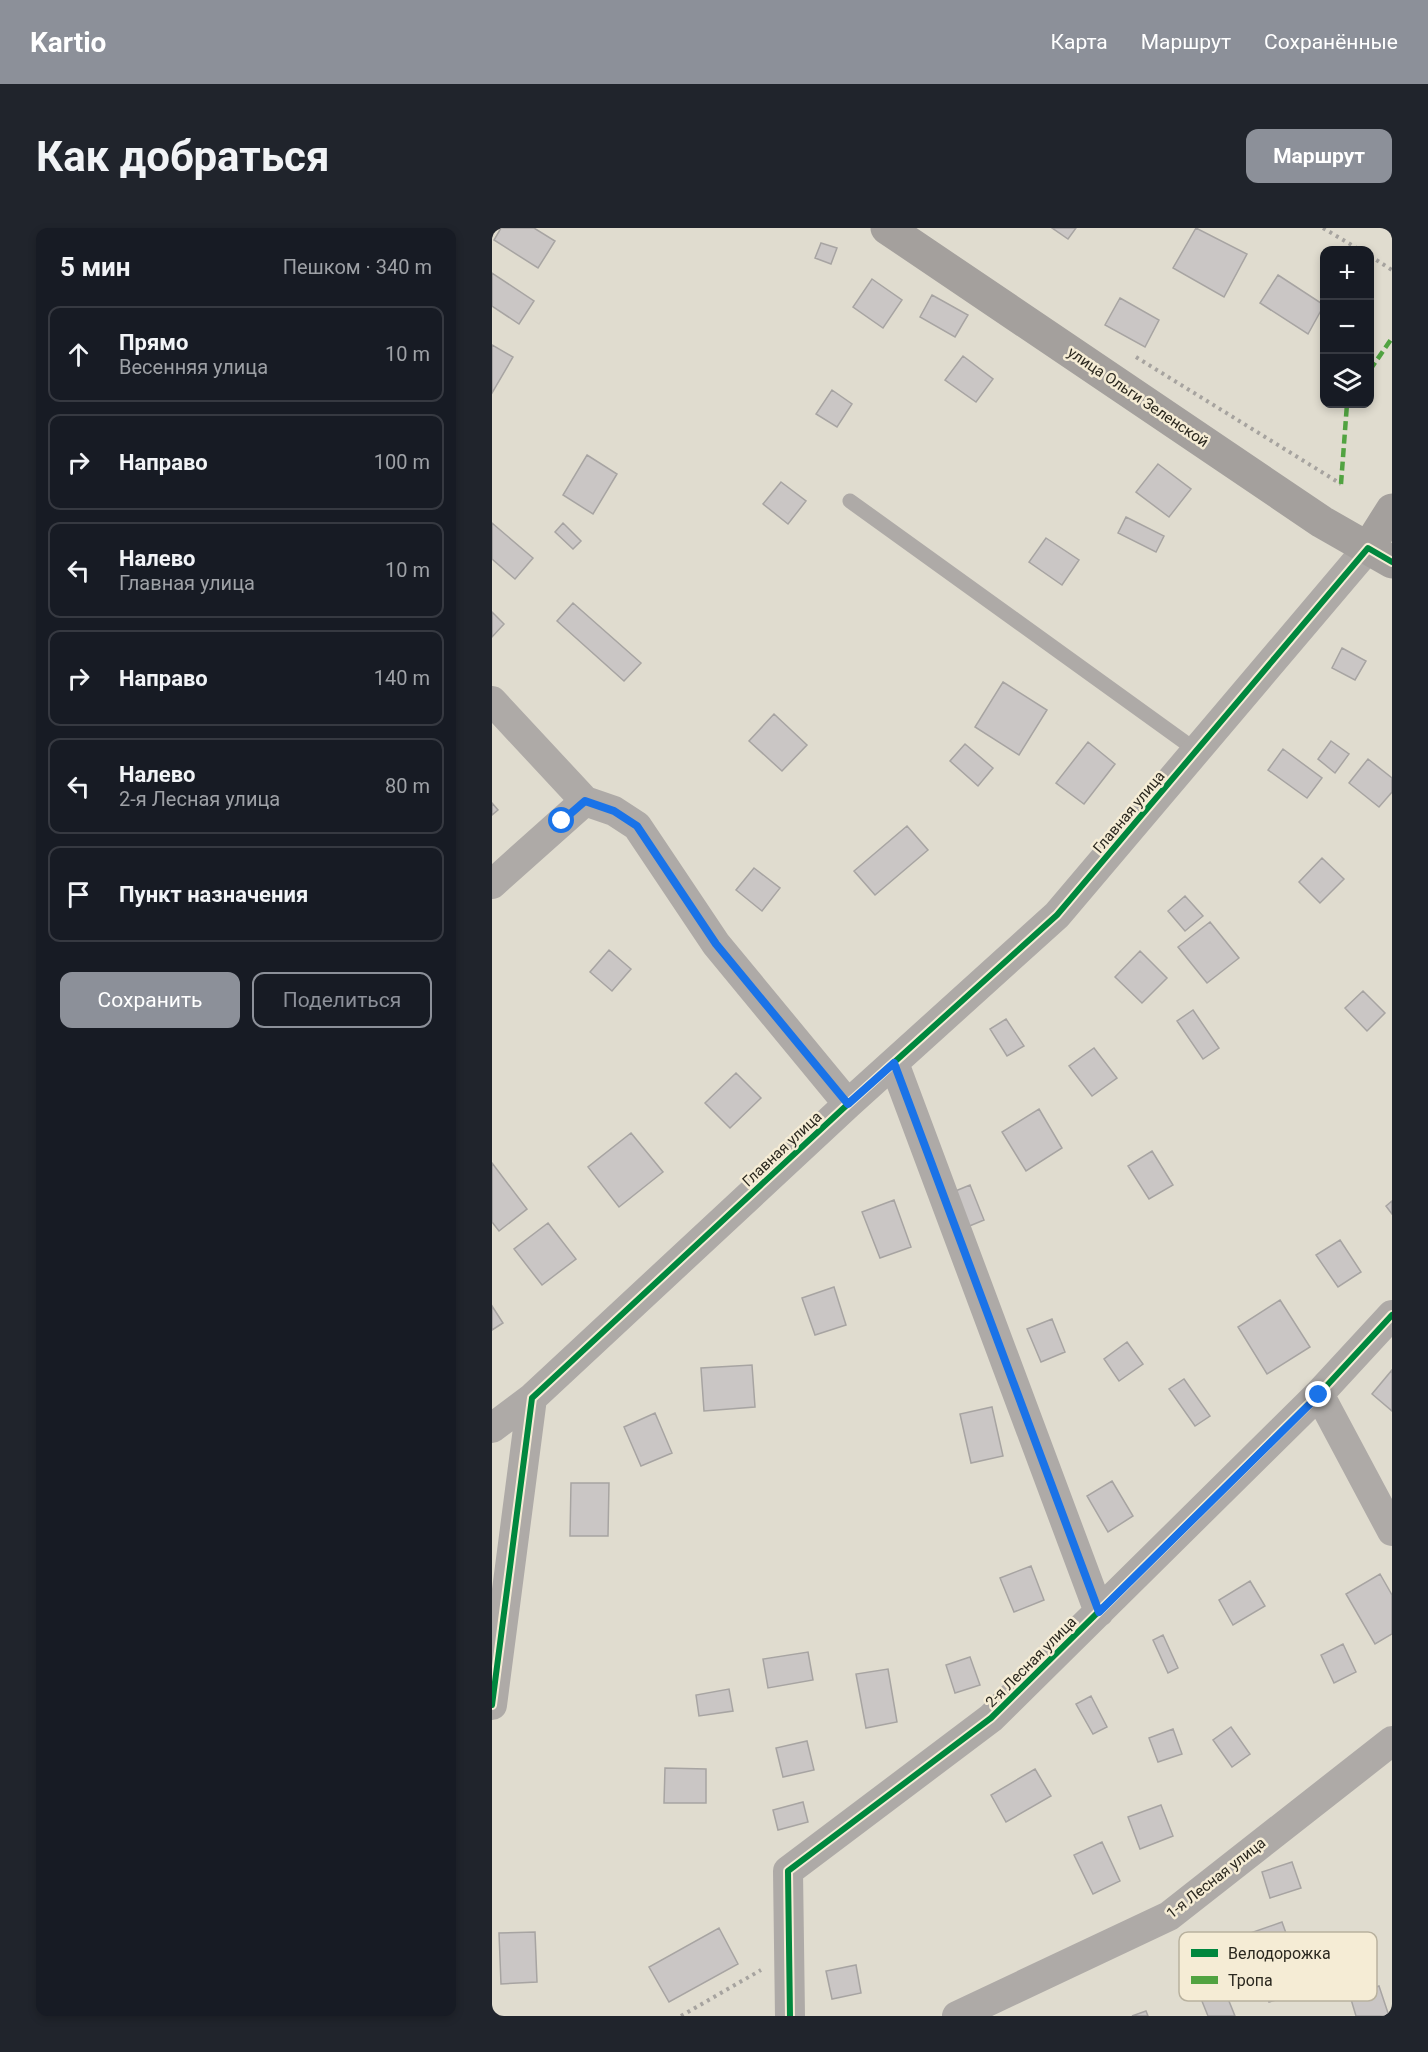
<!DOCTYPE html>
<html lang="ru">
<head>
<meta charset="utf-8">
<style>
  :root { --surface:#171b24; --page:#20242c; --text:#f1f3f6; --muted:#9ea1a6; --line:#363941; --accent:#8c9099 }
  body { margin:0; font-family:Roboto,sans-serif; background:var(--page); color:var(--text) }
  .controls { position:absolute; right:18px; top:18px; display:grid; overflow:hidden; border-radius:12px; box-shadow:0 3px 9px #0003 }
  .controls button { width:54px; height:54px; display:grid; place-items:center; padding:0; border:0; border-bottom:2px solid var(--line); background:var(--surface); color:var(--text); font:30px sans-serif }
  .stop { position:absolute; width:18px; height:18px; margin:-14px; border:4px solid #1a73e8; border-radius:50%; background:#fff }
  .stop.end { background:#1a73e8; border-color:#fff; box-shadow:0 2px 6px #0008 }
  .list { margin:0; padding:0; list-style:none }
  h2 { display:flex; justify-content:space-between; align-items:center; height:78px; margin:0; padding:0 24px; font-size:26px }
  h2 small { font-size:20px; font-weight:400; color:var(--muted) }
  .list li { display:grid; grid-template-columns:39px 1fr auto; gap:18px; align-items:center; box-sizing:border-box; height:96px; margin:0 12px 12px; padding:0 12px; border:2px solid var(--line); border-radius:12px }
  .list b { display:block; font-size:22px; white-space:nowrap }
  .list p { margin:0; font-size:20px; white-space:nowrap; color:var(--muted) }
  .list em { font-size:20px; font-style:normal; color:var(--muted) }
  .actions { display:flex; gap:12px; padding:18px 24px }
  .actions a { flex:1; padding:14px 0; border:2px solid var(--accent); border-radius:12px; text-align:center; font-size:21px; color:var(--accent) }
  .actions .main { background:var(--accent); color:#fff }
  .icon { flex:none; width:33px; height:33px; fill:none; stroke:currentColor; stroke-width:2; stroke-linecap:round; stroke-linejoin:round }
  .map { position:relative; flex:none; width:900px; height:1788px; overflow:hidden; border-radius:12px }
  header { display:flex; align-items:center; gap:36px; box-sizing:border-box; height:84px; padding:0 30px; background:var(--accent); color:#fff }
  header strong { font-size:28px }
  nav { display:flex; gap:33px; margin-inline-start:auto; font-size:21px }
  .intro { display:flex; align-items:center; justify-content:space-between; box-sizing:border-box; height:144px; padding:0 36px }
  h1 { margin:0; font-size:42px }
  .button { padding:15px 27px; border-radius:12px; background:var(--accent); color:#fff; font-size:21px; font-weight:700 }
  main { display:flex; gap:36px; padding:0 36px }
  aside { flex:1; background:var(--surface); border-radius:12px; box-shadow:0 3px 9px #0003 }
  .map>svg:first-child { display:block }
  .building { fill:#cac6c5; stroke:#a7a4a2; stroke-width:1.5 }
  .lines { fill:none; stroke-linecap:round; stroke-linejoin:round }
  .path { stroke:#a6a39f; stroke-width:4; stroke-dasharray:3 4.5; stroke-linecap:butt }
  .lane { stroke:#aeaaa7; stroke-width:15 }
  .street { stroke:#aeaaa7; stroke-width:30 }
  .secondary { stroke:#a4a09d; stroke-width:33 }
  .quiet { stroke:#51a341; stroke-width:4.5; stroke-dasharray:9 4.5; stroke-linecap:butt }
  .cycleway-casing { stroke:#f5ecd5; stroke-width:10 }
  .cycleway { stroke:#00873e; stroke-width:6 }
  .route { stroke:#1a73e8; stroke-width:8 }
  .labels { text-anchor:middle; stroke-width:5; stroke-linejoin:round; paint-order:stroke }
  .street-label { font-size:15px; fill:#2b281f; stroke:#f5ecd5 }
  .key { fill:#f5ecd5; stroke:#b8b19e; stroke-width:1.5 }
  .key-label { font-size:16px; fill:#2b281f }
</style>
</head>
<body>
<header>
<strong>Kartio</strong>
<nav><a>Карта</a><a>Маршрут</a><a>Сохранённые</a></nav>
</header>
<div class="intro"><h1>Как добраться</h1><a class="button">Маршрут</a></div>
<main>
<aside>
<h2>5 мин<small>Пешком · 340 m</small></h2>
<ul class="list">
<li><svg class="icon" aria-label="ahead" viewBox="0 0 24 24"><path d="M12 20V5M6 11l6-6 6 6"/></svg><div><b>Прямо</b><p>Весенняя улица</p></div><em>10 m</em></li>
<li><svg class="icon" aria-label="right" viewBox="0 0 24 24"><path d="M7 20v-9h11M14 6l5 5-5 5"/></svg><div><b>Направо</b></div><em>100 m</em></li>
<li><svg class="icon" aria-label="left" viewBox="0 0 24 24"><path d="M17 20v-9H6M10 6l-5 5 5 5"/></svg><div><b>Налево</b><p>Главная улица</p></div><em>10 m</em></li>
<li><svg class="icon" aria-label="right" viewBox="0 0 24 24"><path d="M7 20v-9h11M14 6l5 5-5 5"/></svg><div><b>Направо</b></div><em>140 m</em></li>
<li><svg class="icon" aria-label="left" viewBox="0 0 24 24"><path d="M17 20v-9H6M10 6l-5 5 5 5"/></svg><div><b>Налево</b><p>2-я Лесная улица</p></div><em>80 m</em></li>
<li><svg class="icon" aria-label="arrive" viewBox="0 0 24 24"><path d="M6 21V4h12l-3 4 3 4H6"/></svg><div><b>Пункт назначения</b></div></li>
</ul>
<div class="actions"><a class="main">Сохранить</a><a>Поделиться</a></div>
</aside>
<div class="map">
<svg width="900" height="1788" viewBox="0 0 900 1788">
  <rect width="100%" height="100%" fill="#e0dccf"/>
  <path class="building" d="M9 0H42L63 13 46 40 2 12Z
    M560 0H584L576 11Z
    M704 0 755 26 732 69 681 40Z
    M329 15 345 20 339 36 323 30Z
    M0 45 42 73 27 96 0 78Z
    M786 47 832 77 816 106 768 75Z
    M380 51 410 72 391 100 361 79Z
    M440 67 476 87 463 109 428 89Z
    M628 70 667 92 653 119 613 97Z
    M0 117 21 129 0 165Z
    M471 128 501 151 484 174 453 152Z
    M340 162 360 176 345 199 324 186Z
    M95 227 125 246 101 286 71 267Z
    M666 236 699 261 677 289 644 264Z
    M289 254 314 273 296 296 271 276Z
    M634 289 672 308 664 324 626 305Z
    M0 295 41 330 23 351 0 331Z
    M71 295 89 313 81 321 63 304Z
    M554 310 587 332 570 357 537 334Z
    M81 375 149 435 132 453 65 393Z
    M0 384 12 396 0 409Z
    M850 420 874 433 863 452 840 440Z
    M511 454 555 482 527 527 483 499Z
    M282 486 315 517 290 543 257 513Z
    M839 513 857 526 843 545 826 531Z
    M596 514 623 536 592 576 564 555Z
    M473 516 501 540 486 558 458 533Z
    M791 521 830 550 815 570 776 542Z
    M876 531 900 550V564L887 579 857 555Z
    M0 575 6 582 0 587Z
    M415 598 436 622 383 667 362 643Z
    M830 630 852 651 828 675 807 654Z
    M262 640 288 660 270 683 244 662Z
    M693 668 711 688 693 703 676 683Z
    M718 694 747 730 715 755 686 719Z
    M117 722 139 741 120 763 98 744Z
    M648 723 675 750 650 775 623 749Z
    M871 763 893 785 875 803 853 780Z
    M701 782 727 820 711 831 685 793Z
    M514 791 532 818 515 828 498 801Z
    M602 820 625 850 600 868 577 838Z
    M244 845 269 870 238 900 213 875Z
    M547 881 570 920 534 943 510 904Z
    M139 905 171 944 127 979 96 939Z
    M660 923 681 957 657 971 636 938Z
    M0 935 35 981 7 1003 0 994Z
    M478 957 492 992 475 999 461 964Z
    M402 972 419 1019 388 1030 370 984Z
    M900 973V986L894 978Z
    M56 995 84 1031 50 1057 22 1021Z
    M848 1012 869 1044 846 1059 824 1027Z
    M342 1059 354 1097 323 1107 310 1070Z
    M788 1072 818 1119 775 1146 746 1099Z
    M0 1078 11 1095 0 1102Z
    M560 1091 573 1124 549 1134 535 1101Z
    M635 1114 651 1136 627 1153 612 1131Z
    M260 1137 263 1179 212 1183 209 1140Z
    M900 1142V1183L880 1166Z
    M692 1151 718 1188 703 1198 677 1161Z
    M500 1179 511 1228 479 1235 468 1186Z
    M163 1185 180 1225 149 1238 132 1199Z
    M620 1253 641 1288 616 1304 595 1268Z
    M79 1255H117L116 1308H78Z
    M539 1338 552 1372 522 1384 508 1350Z
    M888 1346 900 1367V1406L883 1416 854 1366Z
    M758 1353 773 1378 741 1397 727 1372Z
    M671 1407 686 1440 676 1445 661 1412Z
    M851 1416 864 1444 842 1455 829 1427Z
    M316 1424 321 1452 276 1460 271 1431Z
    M478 1429 488 1457 463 1465 454 1437Z
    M396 1441 405 1494 374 1500 364 1446Z
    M237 1461 241 1483 207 1488 204 1467Z
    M599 1468 615 1499 601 1506 584 1476Z
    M739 1499 758 1526 740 1539 721 1512Z
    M681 1501 690 1526 666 1534 657 1510Z
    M315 1513 322 1542 291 1549 284 1520Z
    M173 1540 214 1541V1575H172Z
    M543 1541 559 1568 514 1594 499 1567Z
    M311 1574 316 1594 286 1602 281 1582Z
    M669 1577 681 1608 648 1621 636 1589Z
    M610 1614 628 1653 601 1666 582 1627Z
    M800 1634 809 1660 778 1670 770 1644Z
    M790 1694 799 1719 759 1733 750 1708Z
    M227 1700 246 1736 177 1774 157 1739Z
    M43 1704 45 1754 9 1756 7 1705Z
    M794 1734 804 1766 777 1774 767 1742Z
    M364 1737 369 1765 340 1771 334 1743Z
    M724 1741 743 1788H716L701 1751Z
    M887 1758 897 1788H864L858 1768Z
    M654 1783 656 1788H640Z"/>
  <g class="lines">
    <path class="path" d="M831 0 868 22
      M878 28 900 42
      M644 129 849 256
      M189 1788 269 1742"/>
    <path class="lane" d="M358 273 705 523"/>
    <path class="street" d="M0 473 93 573 122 583 145 598 224 716 356 876
      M0 656 93 573
      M402 835 607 1384
      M827 1166 900 1303
      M0 1200 40 1170
      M0 1477 40 1170 356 876 565 687 876 320
      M298 1788 296 1643 499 1490 827 1166 900 1087
      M465 1788 677 1688 900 1513"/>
    <path class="secondary" d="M395 0 830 294 900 334
      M876 320 900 282"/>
    <path class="quiet" d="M878 142 900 110
      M849 256 855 176"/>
    <defs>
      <path id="cycleway" d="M0 1477 40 1170 356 876 565 687 876 320 900 334
        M298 1788 296 1643 499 1490 827 1166 900 1087"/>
    </defs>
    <use href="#cycleway" class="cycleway-casing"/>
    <use href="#cycleway" class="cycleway"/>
  </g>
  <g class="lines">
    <path class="route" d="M70 593 93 573 122 583 145 598 224 716 356 876 402 835 607 1384 827 1167"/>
  </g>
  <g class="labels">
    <g class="street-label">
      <text transform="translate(646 169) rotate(34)" y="5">улица Ольги Зеленской</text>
      <text transform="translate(637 584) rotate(-50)" y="5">Главная улица</text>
      <text transform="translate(290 921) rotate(-43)" y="5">Главная улица</text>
      <text transform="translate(539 1434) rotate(-45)" y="5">2-я Лесная улица</text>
      <text transform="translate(724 1650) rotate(-38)" y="5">1-я Лесная улица</text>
    </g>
  </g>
  <rect x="687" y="1704" width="198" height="69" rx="9" class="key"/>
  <rect x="699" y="1721" width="27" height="8" fill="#00873e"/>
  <rect x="699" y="1748" width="27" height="8" fill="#51a341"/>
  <g class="key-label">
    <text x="736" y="1731">Велодорожка</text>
    <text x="736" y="1758">Тропа</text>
  </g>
</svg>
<div class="controls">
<button>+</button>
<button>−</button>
<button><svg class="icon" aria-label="layers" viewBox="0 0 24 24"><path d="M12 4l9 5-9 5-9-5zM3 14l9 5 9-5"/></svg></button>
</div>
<div class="stop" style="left:70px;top:593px"></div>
<div class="stop end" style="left:827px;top:1167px"></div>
</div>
</main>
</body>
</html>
